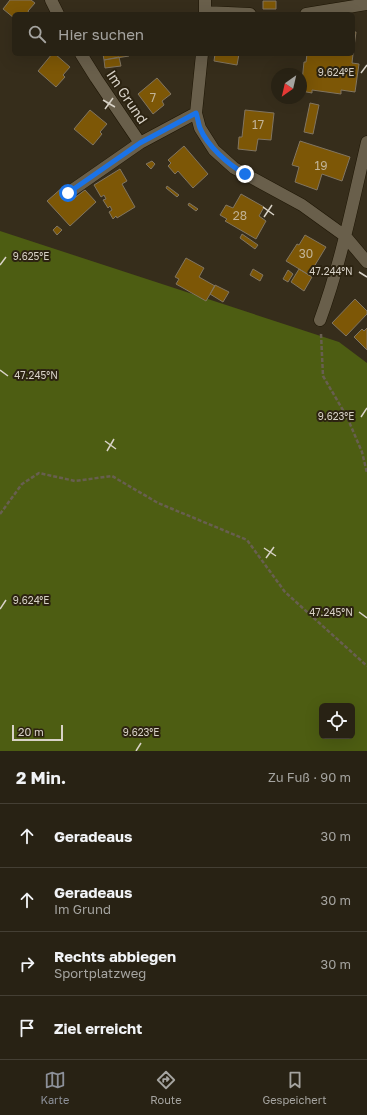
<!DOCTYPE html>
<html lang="de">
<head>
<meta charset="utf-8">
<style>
  :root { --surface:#282214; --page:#342f22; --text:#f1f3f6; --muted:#a5a4a0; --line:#443f34; --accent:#8c9099 }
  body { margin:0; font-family:"Golos Text",sans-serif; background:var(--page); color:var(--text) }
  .controls { position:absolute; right:12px; bottom:12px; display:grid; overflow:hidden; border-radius:6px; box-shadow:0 4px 16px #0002 }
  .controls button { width:36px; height:36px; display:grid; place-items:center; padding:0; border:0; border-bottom:1px solid var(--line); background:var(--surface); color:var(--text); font:20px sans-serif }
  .compass { position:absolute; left:271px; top:68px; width:36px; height:36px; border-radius:50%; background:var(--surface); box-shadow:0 4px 16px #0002; rotate:214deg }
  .scale { position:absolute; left:12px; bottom:10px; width:51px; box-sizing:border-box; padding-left:4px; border:2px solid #d8d2c7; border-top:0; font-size:11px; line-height:14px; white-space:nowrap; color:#d8d2c7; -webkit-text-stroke:3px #2c2311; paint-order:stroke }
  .stop { position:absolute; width:12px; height:12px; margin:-9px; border:3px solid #1a73e8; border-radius:50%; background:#fff }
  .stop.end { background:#1a73e8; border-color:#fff; box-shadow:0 1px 4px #0008 }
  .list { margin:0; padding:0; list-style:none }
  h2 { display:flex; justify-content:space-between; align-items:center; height:52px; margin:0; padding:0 16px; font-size:17px }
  h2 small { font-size:13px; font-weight:400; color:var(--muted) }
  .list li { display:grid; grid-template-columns:26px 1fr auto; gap:12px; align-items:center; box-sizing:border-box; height:64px; padding:0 16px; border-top:1px solid var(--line) }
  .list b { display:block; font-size:15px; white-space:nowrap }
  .list p { margin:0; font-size:13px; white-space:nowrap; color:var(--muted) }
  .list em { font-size:13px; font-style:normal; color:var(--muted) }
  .icon { flex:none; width:22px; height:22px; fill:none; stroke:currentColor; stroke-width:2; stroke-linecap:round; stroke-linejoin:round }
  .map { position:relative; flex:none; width:367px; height:751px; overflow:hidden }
  .search { position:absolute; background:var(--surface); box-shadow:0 4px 16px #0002; left:12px; right:12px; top:12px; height:44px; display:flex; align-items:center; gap:10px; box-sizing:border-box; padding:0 14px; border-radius:6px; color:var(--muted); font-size:15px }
  .sheet { height:308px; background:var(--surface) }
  nav { display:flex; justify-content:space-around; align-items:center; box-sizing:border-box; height:56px; border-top:1px solid var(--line); background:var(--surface); font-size:11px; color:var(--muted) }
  nav a { display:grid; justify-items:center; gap:2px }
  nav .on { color:var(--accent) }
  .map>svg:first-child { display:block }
  .forest { fill:#4d5d12; fill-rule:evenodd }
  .building { fill:#7d5706; stroke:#817561 }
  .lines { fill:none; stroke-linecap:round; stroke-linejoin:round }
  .minor-casing { stroke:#1d1504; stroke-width:13 }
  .path { stroke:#685f50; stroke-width:2.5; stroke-dasharray:4 2; stroke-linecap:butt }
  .minor { stroke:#695f4b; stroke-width:12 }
  .route { stroke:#1a73e8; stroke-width:5 }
  .ticks { fill:none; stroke:#d8d2c7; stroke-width:1.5 }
  .labels { text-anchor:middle; stroke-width:4; stroke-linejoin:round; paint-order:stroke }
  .number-label { font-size:12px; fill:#c1b397 }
  .street-label { font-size:14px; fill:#d8d2c7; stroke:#2c2311 }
  .ticks-label { font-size:10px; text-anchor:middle; fill:#d8d2c7; stroke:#2c2311; stroke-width:4; stroke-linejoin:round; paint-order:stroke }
</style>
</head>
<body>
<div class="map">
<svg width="367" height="751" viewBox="0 0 367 751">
  <rect width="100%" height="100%" fill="#362d1b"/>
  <path class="forest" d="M0 231 339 342 367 363V751H0ZM322 706H352V736H322Z"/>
  <path class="building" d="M10 0H31L35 3 28 11 29 13V14H14V18L3 9Z
    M263 1H276V9H263Z
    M353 32H356L353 54Z
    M52 54H55L70 67 63 75 65 77 56 87 38 71Z
    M103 54H129V56L104 60Z
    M215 54H239L237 65 214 61Z
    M307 54H353L352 63 359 64 355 92 341 90V94L312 90V93L301 91 304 62H306Z
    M119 57 121 66 105 68 104 60Z
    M157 78 171 94 162 101 164 105 153 114 138 94Z
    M310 103 319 105 313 134 304 132Z
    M90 110 107 124 100 132 102 134 93 145 74 129Z
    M245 110 274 113 271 140 258 139 256 151 238 149 239 137H242Z
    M300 141 350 157 342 181 322 174 317 190 295 182 299 167 292 165Z
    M184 146 208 174 193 188 178 171 175 174 168 166 171 163 168 160Z
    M152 161 155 164 151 169 146 164Z
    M120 169 127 181 122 184 135 207 117 218 116 216 113 219 109 212 112 210 110 206 108 208 103 200 106 199 104 195 101 197 94 185Z
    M167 186 179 195 177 197 166 188Z
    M63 187 73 199 85 190 96 202 70 226 47 201Z
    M241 194 264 207 259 216 266 221 256 239 225 221 227 219 220 215 226 205 233 208Z
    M189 203 198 209 196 211 188 205Z
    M57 226 62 230 57 235 53 230Z
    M242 234 258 245 255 249 240 238Z
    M305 235 326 247 309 275 286 261 297 244 299 245Z
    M186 258 204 268 199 277 215 286 206 301 176 284 179 279 175 277Z
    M253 269 263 275 260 281 250 275Z
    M299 269 312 277 304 291 291 282Z
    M288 270 293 274 288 282 283 279Z
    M215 285 229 292 223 302 210 294Z
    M355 299 367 311V314L346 336 332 323Z
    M367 328V350L354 337 362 329 364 331Z"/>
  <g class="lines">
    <defs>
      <path id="minor" d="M51 0 58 14
        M205 12 250 14
        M205 14V0
        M306 14 367 4
        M81 54 96 78 140 143 196 113
        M202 54 196 113 200 128 214 150 234 168 302 205 345 236 367 262
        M68 193 140 143
        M320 320C341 263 353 202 367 142"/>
    </defs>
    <use href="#minor" class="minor-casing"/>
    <path class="path" d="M321 334 323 376 347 417 362 452 367 473
      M0 514 22 484 39 473 75 481 112 476 158 503 247 540 285 592 367 666"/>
    <use href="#minor" class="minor"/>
  </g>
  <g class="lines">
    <path class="route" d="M68 193 140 143 196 113C198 118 198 123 200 128 207 146 229 165 245 174"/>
  </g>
  <path class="ticks" d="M361 73 367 65M103 100 115 107M105 109 113 98M263 207 274 215M264 217 272 205M0 265 6 257M359 272 367 277M0 370 8 376M361 417 367 408M105 441 116 449M107 451 114 439M264 548 276 556M266 558 274 547M0 609 6 600M359 612 367 618M136 751 141 743"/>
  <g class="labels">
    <g class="number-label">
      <text x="153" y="102">7</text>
      <text x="258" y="129">17</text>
      <text x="321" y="170">19</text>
      <text x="240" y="220">28</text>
      <text x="306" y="258">30</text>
    </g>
    <g class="street-label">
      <text transform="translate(127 97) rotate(56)" y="5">Im Grund</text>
    </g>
  </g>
  <g class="ticks-label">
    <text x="336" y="76">9.624°E</text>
    <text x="31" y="260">9.625°E</text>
    <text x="331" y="275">47.244°N</text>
    <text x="36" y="379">47.245°N</text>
    <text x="336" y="420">9.623°E</text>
    <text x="31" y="604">9.624°E</text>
    <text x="331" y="616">47.245°N</text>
    <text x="141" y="736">9.623°E</text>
  </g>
</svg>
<div class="controls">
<button><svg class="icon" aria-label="locate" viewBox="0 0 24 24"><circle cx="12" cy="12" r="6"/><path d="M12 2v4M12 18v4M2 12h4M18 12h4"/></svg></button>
</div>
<svg class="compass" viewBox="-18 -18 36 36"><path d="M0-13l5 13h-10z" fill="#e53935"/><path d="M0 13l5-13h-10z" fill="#a5a4a0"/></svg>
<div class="scale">20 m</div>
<div class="stop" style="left:68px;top:193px"></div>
<div class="stop end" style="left:245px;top:174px"></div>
<div class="search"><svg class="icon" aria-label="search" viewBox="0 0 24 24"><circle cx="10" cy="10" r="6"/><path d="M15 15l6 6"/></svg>Hier suchen</div>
</div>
<section class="sheet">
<h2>2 Min.<small>Zu Fuß · 90 m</small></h2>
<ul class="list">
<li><svg class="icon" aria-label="ahead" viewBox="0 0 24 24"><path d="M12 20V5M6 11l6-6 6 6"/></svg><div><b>Geradeaus</b></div><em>30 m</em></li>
<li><svg class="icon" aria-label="ahead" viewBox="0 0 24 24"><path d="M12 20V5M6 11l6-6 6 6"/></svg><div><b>Geradeaus</b><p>Im Grund</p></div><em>30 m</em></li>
<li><svg class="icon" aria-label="right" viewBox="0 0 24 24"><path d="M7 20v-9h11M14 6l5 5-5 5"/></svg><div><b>Rechts abbiegen</b><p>Sportplatzweg</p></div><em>30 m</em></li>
<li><svg class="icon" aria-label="arrive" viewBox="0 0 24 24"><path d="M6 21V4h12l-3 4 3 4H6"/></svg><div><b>Ziel erreicht</b></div></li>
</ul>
</section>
<nav>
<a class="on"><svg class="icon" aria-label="map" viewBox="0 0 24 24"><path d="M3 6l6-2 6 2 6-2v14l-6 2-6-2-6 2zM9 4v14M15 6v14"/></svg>Karte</a>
<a><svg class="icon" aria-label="directions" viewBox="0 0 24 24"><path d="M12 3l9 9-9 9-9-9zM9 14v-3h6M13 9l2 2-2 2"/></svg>Route</a>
<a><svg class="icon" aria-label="saved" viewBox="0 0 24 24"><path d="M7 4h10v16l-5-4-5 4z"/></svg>Gespeichert</a>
</nav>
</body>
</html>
